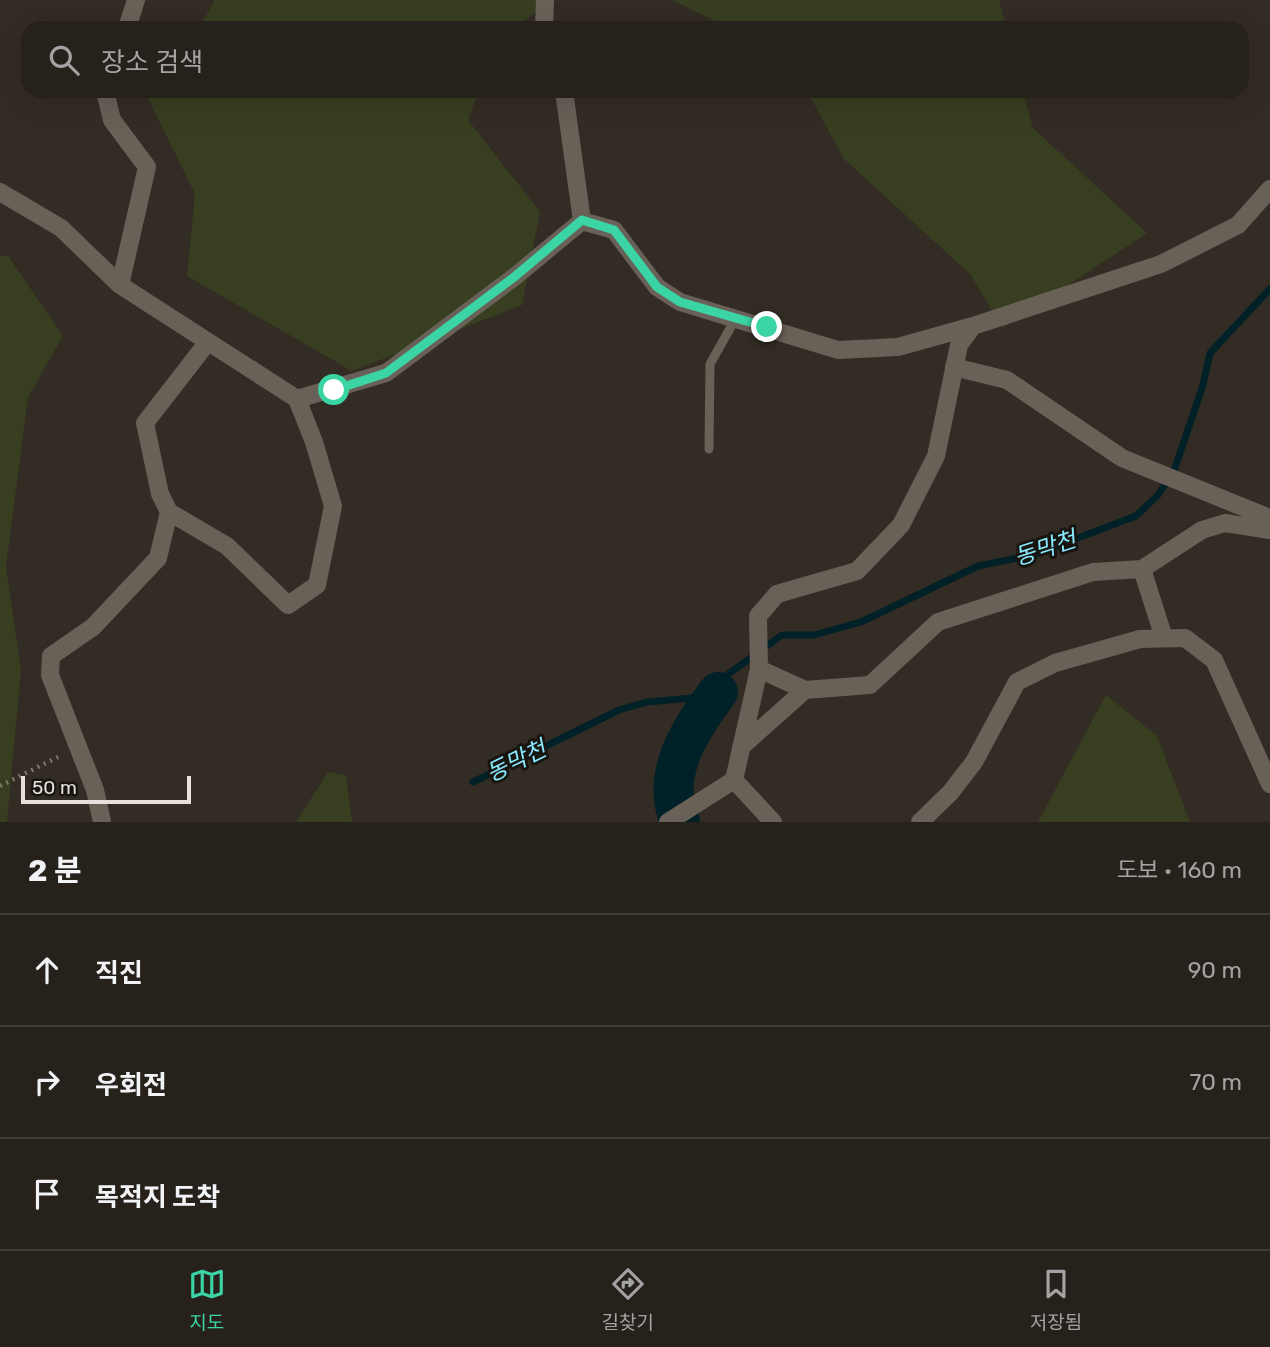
<!DOCTYPE html>
<html lang="ko">
<head>
<meta charset="utf-8">
<style>
  :root { --surface:#26211b; --page:#322e28; --text:#f1f3f6; --muted:#a4a3a3; --line:#423e3a; --accent:#3bd4a4 }
  body { margin:0; font-family:Rubik,"Noto Sans KR",sans-serif; background:var(--page); color:var(--text) }
  .scale { position:absolute; left:21px; bottom:18px; width:170px; box-sizing:border-box; padding-left:7px; border:4px solid #e6e1dc; border-top:0; font-size:19px; line-height:24px; white-space:nowrap; color:#e6e1dc; -webkit-text-stroke:5px #181511; paint-order:stroke }
  .stop { position:absolute; width:21px; height:21px; margin:-16px; border:5px solid #3bd4a4; border-radius:50%; background:#fff }
  .stop.end { background:#3bd4a4; border-color:#fff; box-shadow:0 2px 7px #0008 }
  .list { margin:0; padding:0; list-style:none }
  h2 { display:flex; justify-content:space-between; align-items:center; height:91px; margin:0; padding:0 28px; font-size:30px }
  h2 small { font-size:23px; font-weight:400; color:var(--muted) }
  .list li { display:grid; grid-template-columns:46px 1fr auto; gap:21px; align-items:center; box-sizing:border-box; height:112px; padding:0 28px; border-top:2px solid var(--line) }
  .list b { display:block; font-size:26px; white-space:nowrap }
  .list em { font-size:23px; font-style:normal; color:var(--muted) }
  .icon { flex:none; width:38px; height:38px; fill:none; stroke:currentColor; stroke-width:2; stroke-linecap:round; stroke-linejoin:round }
  .map { position:relative; flex:none; width:1270px; height:822px; overflow:hidden }
  .search { position:absolute; background:var(--surface); box-shadow:0 7px 28px #0002; left:21px; right:21px; top:21px; height:77px; display:flex; align-items:center; gap:18px; box-sizing:border-box; padding:0 24px; border-radius:21px; color:var(--muted); font-size:26px }
  .sheet { height:427px; background:var(--surface) }
  nav { display:flex; justify-content:space-around; align-items:center; box-sizing:border-box; height:98px; border-top:2px solid var(--line); background:var(--surface); font-size:19px; color:var(--muted) }
  nav a { display:grid; justify-items:center; gap:4px }
  nav .on { color:var(--accent) }
  .map>svg:first-child { display:block }
  .green { fill:#383e20 }
  .lines { fill:none; stroke-linecap:round; stroke-linejoin:round }
  .stream { stroke:#002127; stroke-width:7 }
  .river { stroke:#002127; stroke-width:40 }
  .path { stroke:#7d7770; stroke-width:4.5; stroke-dasharray:2 5; stroke-linecap:butt }
  .lane { stroke:#696158; stroke-width:9 }
  .street { stroke:#696158; stroke-width:18 }
  .route { stroke:#3bd4a4; stroke-width:9 }
  .labels { text-anchor:middle; stroke-width:6; stroke-linejoin:round; paint-order:stroke }
  .water-label { font-size:23px; font-style:italic; fill:#89eafe; stroke:#181511 }
</style>
</head>
<body>
<div class="map">
<svg width="1270" height="822" viewBox="0 0 1270 822">
  <rect width="100%" height="100%" fill="#332c24"/>
  <path class="green" d="M215 0H552L515 28H199Z
    M672 0H999L1006 28H730Z
    M149 91H479L468 120 540 212 522 305 352 371 187 276 195 194 146 94Z
    M807 91H1023L1033 128 1147 233 1003 328 970 274 844 159Z
    M0 256H8L63 336 28 397 6 567 21 670 7 822H0Z
    M1106 695 1157 736 1190 822H1038Z
    M328 772 346 775 352 822H296Z"/>
  <g class="lines">
    <path class="stream" d="M473 782 619 710 647 702 692 698 718 692 727 675 782 635H814L861 622 978 566 1033 555 1136 516 1158 495 1174 471 1203 385 1210 353 1270 289"/>
    <path class="river" d="M680 822C660 774 690 730 718 692"/>
    <path class="path" d="M0 786 62 755"/>
    <path class="lane" d="M709 449 710 364 736 318"/>
    <path class="street" d="M127 28 136 0
      M544 28 545 0
      M105 91 112 120 147 167 120 285 297 399 314 442 333 506 317 585 288 605 227 546 169 512 160 494 145 423 207 343
      M564 91 582 221
      M0 192 61 228 120 285
      M954 367 1007 380 1122 458 1265 516 1270 522
      M297 399 386 373 513 278 582 221 614 230 657 287 680 302 838 350 898 347 973 326
      M1142 569 1202 530 1225 523 1270 530
      M759 669 805 690
      M741 747 805 690 870 685 938 622 1093 572 1142 569 1164 638
      M734 780 759 669 758 616 777 594 857 571 901 525 936 456 959 345 973 326 1161 264 1238 225 1270 189
      M102 822 95 790 50 675 51 656 93 627 158 558 169 512
      M668 822 734 780 773 822
      M920 822 950 793 974 762 1017 682 1055 663 1140 639 1185 638 1214 660 1270 784"/>
  </g>
  <g class="lines">
    <path class="route" d="M334 390 386 373 513 278 582 220 614 230 657 287 680 302 767 327"/>
  </g>
  <g class="labels">
    <g class="water-label">
      <text transform="translate(1045 548) rotate(-18)" y="8">동막천</text>
      <text transform="translate(516 761) rotate(-26)" y="8">동막천</text>
    </g>
  </g>
</svg>
<div class="scale">50 m</div>
<div class="stop" style="left:334px;top:390px"></div>
<div class="stop end" style="left:767px;top:327px"></div>
<div class="search"><svg class="icon" aria-label="search" viewBox="0 0 24 24"><circle cx="10" cy="10" r="6"/><path d="M15 15l6 6"/></svg>장소 검색</div>
</div>
<section class="sheet">
<h2>2 분<small>도보 · 160 m</small></h2>
<ul class="list">
<li><svg class="icon" aria-label="ahead" viewBox="0 0 24 24"><path d="M12 20V5M6 11l6-6 6 6"/></svg><div><b>직진</b></div><em>90 m</em></li>
<li><svg class="icon" aria-label="right" viewBox="0 0 24 24"><path d="M7 20v-9h11M14 6l5 5-5 5"/></svg><div><b>우회전</b></div><em>70 m</em></li>
<li><svg class="icon" aria-label="arrive" viewBox="0 0 24 24"><path d="M6 21V4h12l-3 4 3 4H6"/></svg><div><b>목적지 도착</b></div></li>
</ul>
</section>
<nav>
<a class="on"><svg class="icon" aria-label="map" viewBox="0 0 24 24"><path d="M3 6l6-2 6 2 6-2v14l-6 2-6-2-6 2zM9 4v14M15 6v14"/></svg>지도</a>
<a><svg class="icon" aria-label="directions" viewBox="0 0 24 24"><path d="M12 3l9 9-9 9-9-9zM9 14v-3h6M13 9l2 2-2 2"/></svg>길찾기</a>
<a><svg class="icon" aria-label="saved" viewBox="0 0 24 24"><path d="M7 4h10v16l-5-4-5 4z"/></svg>저장됨</a>
</nav>
</body>
</html>
